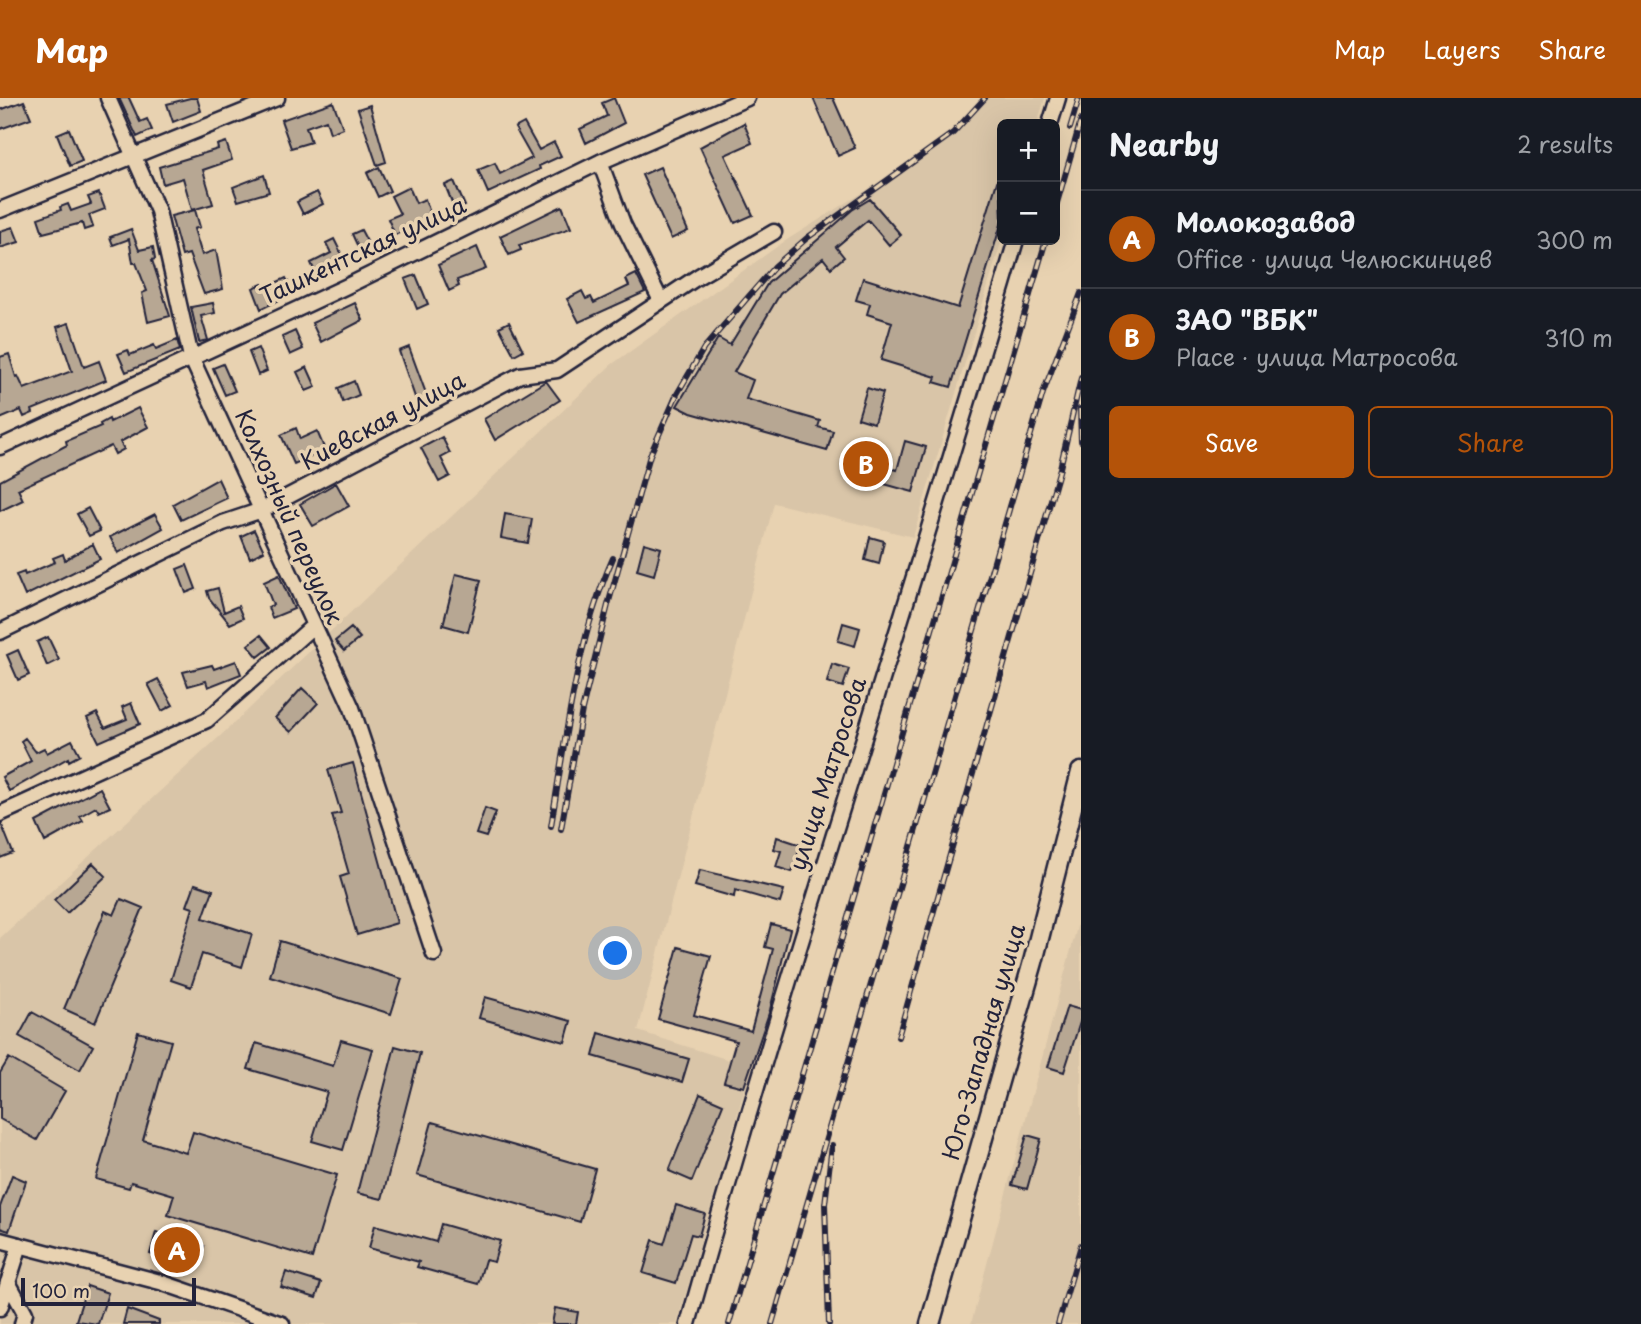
<!DOCTYPE html>
<html lang="en">
<head>
<meta charset="utf-8">
<style>
  :root { --surface:#171b24; --page:#242831; --text:#f1f3f6; --muted:#9ea1a6; --line:#363941; --accent:#b45309 }
  body { margin:0; font-family:"Playpen Sans",sans-serif; background:var(--page); color:var(--text) }
  .controls { position:absolute; right:21px; top:21px; display:grid; overflow:hidden; border-radius:10px; box-shadow:0 7px 28px #0002 }
  .controls button { width:63px; height:63px; display:grid; place-items:center; padding:0; border:0; border-bottom:2px solid var(--line); background:var(--surface); color:var(--text); font:35px sans-serif }
  .scale { position:absolute; left:21px; bottom:18px; width:175px; box-sizing:border-box; padding-left:7px; border:4px solid #22223b; border-top:0; font-size:19px; line-height:24px; white-space:nowrap; color:#22223b; -webkit-text-stroke:5px #e8d2b1; paint-order:stroke }
  .you { position:absolute; left:616px; top:856px; width:24px; height:24px; margin:-18px; border:5px solid #fff; border-radius:50%; background:#1a73e8; box-shadow:0 0 0 10px #1a73e833 }
  .badge { display:grid; place-items:center; width:46px; height:46px; border-radius:50%; background:var(--accent); color:#fff; font-size:23px; font-weight:700 }
  .pin { position:absolute; translate:-50% -50%; border:4px solid #fff; box-shadow:0 2px 7px #0006 }
  .list { margin:0; padding:0; list-style:none }
  h2 { display:flex; justify-content:space-between; align-items:center; height:91px; margin:0; padding:0 28px; font-size:30px }
  h2 small { font-size:23px; font-weight:400; color:var(--muted) }
  .list li { display:grid; grid-template-columns:46px 1fr auto; gap:21px; align-items:center; box-sizing:border-box; height:98px; padding:0 28px; border-top:2px solid var(--line) }
  .list b { display:block; font-size:26px; white-space:nowrap }
  .list p { margin:0; font-size:23px; white-space:nowrap; color:var(--muted) }
  .list em { font-size:23px; font-style:normal; color:var(--muted) }
  .actions { display:flex; gap:14px; padding:21px 28px }
  .actions a { flex:1; padding:16px 0; border:2px solid var(--accent); border-radius:10px; text-align:center; font-size:24px; color:var(--accent) }
  .actions .main { background:var(--accent); color:#fff }
  .map { position:relative; flex:none; width:1081px; height:1226px; overflow:hidden }
  header { display:flex; align-items:center; gap:42px; box-sizing:border-box; height:98px; padding:0 35px; background:var(--accent); color:#fff }
  header strong { font-size:33px }
  nav { display:flex; gap:38px; margin-inline-start:auto; font-size:24px }
  main { display:flex }
  aside { flex:1; background:var(--surface) }
  .map>svg:first-child { display:block }
  .built { fill:#d9c5a8 }
  .building { fill:#b7a793; stroke:#22223b; stroke-width:2 }
  .lines { fill:none; stroke-linecap:round; stroke-linejoin:round }
  .minor-casing { stroke:#22223b; stroke-width:19 }
  .major-casing { stroke:#22223b; stroke-width:23 }
  .minor { stroke:#e8d2b1; stroke-width:14 }
  .major { stroke:#e8d2b1; stroke-width:18 }
  .rail-casing { stroke:#22223b; stroke-width:6 }
  .rail { stroke:#e8d2b1; stroke-width:3.5; stroke-dasharray:10; stroke-linecap:butt }
  .labels { text-anchor:middle; stroke-width:7; stroke-linejoin:round; paint-order:stroke }
  .street-label { font-size:23px; fill:#22223b; stroke:#e8d2b1 }
</style>
</head>
<body>
<header>
<strong>Map</strong>
<nav><a>Map</a><a>Layers</a><a>Share</a></nav>
</header>
<main>
<div class="map">
<svg width="1081" height="1226" viewBox="0 0 1081 1226">
  <rect width="100%" height="100%" fill="#e8d2b1"/>
  <filter id="ink" filterUnits="userSpaceOnUse"><feTurbulence type="fractalNoise" baseFrequency=".0143" numOctaves="2"/><feDisplacementMap in="SourceGraphic" scale="14" xChannelSelector="R" yChannelSelector="G"/><feConvolveMatrix kernelMatrix="1 2 1 2 8 2 1 2 1" color-interpolation-filters="sRGB"/></filter>
  <g filter="url(#ink)">
    <path class="built" d="M987 0H1045L1037 26H1002V141L913 439 774 405 638 933 751 969 677 1226H0V840L230 629 611 267 785 143 954 38Z
      M1081 814V1226H971Z"/>
    <path class="building" d="M119 0H129L140 24 147 21 152 32 137 39Z
      M190 0H197L201 13 173 24 167 6Z
      M614 0 624 25 586 45 580 31 607 18 602 5Z
      M813 0H833L855 50 838 58Z
      M24 3 31 20 0 31V12Z
      M333 4 343 30 330 35 326 22 306 29 311 44 291 50 281 22Z
      M370 7 386 64 377 67 358 11Z
      M524 25 539 52 554 44 561 58 539 68 540 71 488 95 478 72 495 65 500 76 532 60 515 30Z
      M744 25 752 45 725 57 753 117 735 125 700 49Z
      M69 31 82 63 70 68 57 36Z
      M226 44 232 62 203 72 213 106 192 112 183 80 163 86 159 69 218 51 217 47Z
      M379 69 390 93 378 99 367 75Z
      M660 69 688 133 671 141 642 77Z
      M1000 74 1002 123 951 289 934 284 936 279 881 262 892 224 867 216 870 206 856 202 863 180 958 210Z
      M264 77 269 94 238 103 233 89Z
      M454 83 465 108 455 112 445 87Z
      M409 89 416 105 425 101 432 120 395 137 388 121 400 116 391 98Z
      M317 94 323 106 303 116 297 104Z
      M99 95 105 111 89 117 93 129 84 132 82 125 43 135 38 120 61 112 60 109 68 106 71 113 91 106 88 99Z
      M870 101 901 137 889 147 868 122 836 149 844 159 831 170 823 160 780 196 734 274 753 282 746 301 820 323 818 329 833 333 827 353 691 315 677 308 718 240 730 247 768 185 852 112Z
      M562 108 571 130 519 147 521 152 509 157 500 138Z
      M195 112 200 129 194 131 202 157 216 152 223 191 204 196 189 156 182 158 171 118Z
      M13 129 19 144 0 150V133Z
      M131 131 139 152 153 149 155 161 152 162 170 218 148 224 142 195 147 193 136 165H133L129 141 113 147 110 139Z
      M361 132 372 153 362 158 352 136Z
      M334 141 347 167 318 181 311 165 331 155 326 145Z
      M477 149 486 171 457 182 459 188 449 193 438 167Z
      M636 176 645 194 579 224 567 201 582 193 586 201 591 199 594 205 629 188 626 181Z
      M416 177 428 206 417 211 405 181Z
      M286 180 293 195 261 211 253 190 262 186 264 190Z
      M213 205 215 215 201 218 208 242 199 244 191 209Z
      M355 205 363 222 321 244 312 225Z
      M509 224 523 252 514 257 499 229Z
      M69 225 84 269 99 263 106 282 32 312 33 315 24 319 21 312 0 321V259L9 256 16 279 18 278 24 291 72 273 57 229Z
      M295 233 303 251 290 257 282 239Z
      M177 242 180 252 126 274 118 256 128 252 130 257 154 247 156 251Z
      M409 249 428 301 417 305 399 253Z
      M258 250 267 273 258 277 249 254Z
      M223 266 235 293 225 297 213 270Z
      M307 269 316 289 306 293 297 274Z
      M354 283 359 297 343 304 338 290Z
      M546 283 560 302 495 342 484 321Z
      M867 290 883 295 874 325 858 320Z
      M138 310 148 329 120 344 124 351 115 356 111 348 18 391 23 402 0 413V383L67 347 66 343 101 328 100 326 109 321 110 324Z
      M296 330 300 341 317 333 325 352 294 366 281 337Z
      M442 339 450 355 441 360 450 378 439 384 421 350Z
      M905 343 926 349 913 394 852 377 857 361 897 372Z
      M218 381 227 400 181 422 173 406Z
      M336 385 349 408 313 428 300 406Z
      M88 410 100 433 89 438 77 416Z
      M155 416 163 430 118 455 110 439Z
      M505 416 532 421 528 445 501 440Z
      M254 432 264 453 250 460 241 438Z
      M870 439 884 443 879 466 865 462Z
      M644 445 661 450 654 477 637 472Z
      M93 446 100 461 25 498 16 477 24 474 25 477 55 464 53 460 63 456 65 462Z
      M187 467 196 491 186 495 177 471Z
      M456 476 481 482 468 534 443 527Z
      M279 477 294 511 272 520 268 509 273 507 264 484Z
      M218 490 224 514 238 508 243 520 230 526 209 500 207 493Z
      M843 525 860 530 855 548 838 543Z
      M351 530 360 540 344 553 335 543Z
      M261 537 271 549 258 559 248 547Z
      M48 539 59 562 47 568 37 544Z
      M18 552 29 577 18 582 7 557Z
      M236 563 241 576 208 589 206 583 188 588 183 574 212 567 214 571Z
      M832 566 849 571 843 589 827 584Z
      M158 581 173 607 162 613 148 586Z
      M302 590 318 605 291 634 275 620Z
      M131 605 140 626 99 644 87 620 97 615 105 630 127 621 122 609Z
      M25 640 36 654 44 650 47 655 72 642 80 657 69 663 68 660 9 693 2 679 31 663 21 643Z
      M353 665 397 825 357 837 340 779 349 776 332 717 341 715 328 672Z
      M100 690 110 709 99 714 96 709 80 718 83 723 45 744 36 724Z
      M485 710 496 714 486 739 476 736Z
      M1 725 13 755 0 760V726Z
      M777 739 801 747 792 774 776 769 781 753 774 751Z
      M93 765 106 778 67 815 54 802Z
      M700 772 784 792 780 805 735 792 734 799 695 788Z
      M195 786 213 792 203 820 252 836 242 869 202 856 191 889 171 882 193 810 187 808Z
      M121 801 143 810 95 925 64 911 105 813 114 817Z
      M771 826 790 831 770 912 744 989 724 984 736 943 658 921 678 849 711 858 694 917 751 933 773 851 765 849Z
      M280 843 402 881 391 916 270 878Z
      M485 899 571 923 565 944 479 920Z
      M1067 908 1081 912V921L1064 974 1048 969Z
      M32 914 93 948 80 972 19 938Z
      M138 934 171 943 143 1042 186 1055 193 1034 337 1077 312 1160 168 1117 174 1097 131 1084 129 1090 96 1081Z
      M599 935 689 961 682 984 593 958Z
      M341 942 373 951 343 1052 312 1043 327 994 248 971 256 945 333 968Z
      M395 948 420 955 382 1101 357 1095Z
      M9 960 65 993 37 1042 0 1021V975Z
      M700 996 723 1006 692 1083 669 1073Z
      M432 1024 595 1071 580 1124 417 1077Z
      M1027 1037 1041 1041 1027 1091 1012 1087Z
      M12 1077 26 1083 9 1133 0 1130V1109Z
      M676 1107 705 1116 699 1138 691 1136 676 1185 643 1175 653 1142 664 1146Z
      M441 1126 500 1143 494 1164 485 1162 478 1186 417 1169 419 1164 369 1150 375 1127 436 1144Z
      M156 1134 204 1148 197 1170 150 1156Z
      M286 1174 321 1185 316 1200 281 1189Z
      M87 1188 108 1195 98 1226 76 1223Z
      M555 1210 578 1214 576 1226H552Z
      M127 1211 159 1223V1226H123Z"/>
    <g class="lines">
      <defs>
        <path id="minor" d="M108 0 158 113 191 259 352 610 434 856
          M1050 26 1058 0
          M600 64 623 126 661 203
          M0 112 277 0
          M0 349 345 189 600 64 747 0
          M0 534 223 425 262 412 520 277 557 272 699 178 774 134
          M0 716 207 622 313 528
          M0 1142 160 1184 282 1226
          M8 1184 25 1215 22 1226
          M0 1210 20 1147
          M688 1226C790 862 910 504 1016 142"/>
        <path id="major" d="M930 1226 1033 864 1081 674"/>
      </defs>
      <use href="#minor" class="minor-casing"/>
      <use href="#major" class="major-casing"/>
      <use href="#minor" class="minor"/>
      <use href="#major" class="major"/>
      <defs>
        <path id="rail" d="M1070 30 1079 0
          M1055 112 1081 22
          M1080 311 1081 343
          M551 728C566 639 576 543 613 460
          M561 731 582 612 608 507 650 357 677 296 704 250 775 168 807 140 953 35 985 0
          M898 939 1060 370 1081 280
          M729 1226 1046 142
          M772 1226 1043 295 1081 195
          M829 1226 825 1106 832 1047
          M1058 1226 1081 1147"/>
      </defs>
      <use href="#rail" class="rail-casing"/>
      <use href="#rail" class="rail"/>
    </g>
  </g>
  <g class="labels">
    <g class="street-label">
      <text transform="translate(363 153) rotate(-25)" y="8">Ташкентская улица</text>
      <text transform="translate(383 323) rotate(-28)" y="8">Киевская улица</text>
      <text transform="translate(289 419) rotate(66)" y="8">Колхозный переулок</text>
      <text transform="translate(828 676) rotate(-72)" y="8">улица Матросова</text>
      <text transform="translate(984 944) rotate(-74)" y="8">Юго-Западная улица</text>
    </g>
  </g>
</svg>
<div class="controls">
<button>+</button>
<button>−</button>
</div>
<div class="scale">100 m</div>
<div class="you"></div>
<div class="pin badge" style="left:177px;top:1152px">A</div>
<div class="pin badge" style="left:866px;top:366px">B</div>
</div>
<aside>
<h2>Nearby<small>2 results</small></h2>
<ul class="list">
<li><span class="badge">A</span><div><b>Молокозавод</b><p>Office · улица Челюскинцев</p></div><em>300 m</em></li>
<li><span class="badge">B</span><div><b>ЗАО &quot;ВБК&quot;</b><p>Place · улица Матросова</p></div><em>310 m</em></li>
</ul>
<div class="actions"><a class="main">Save</a><a>Share</a></div>
</aside>
</main>
</body>
</html>
